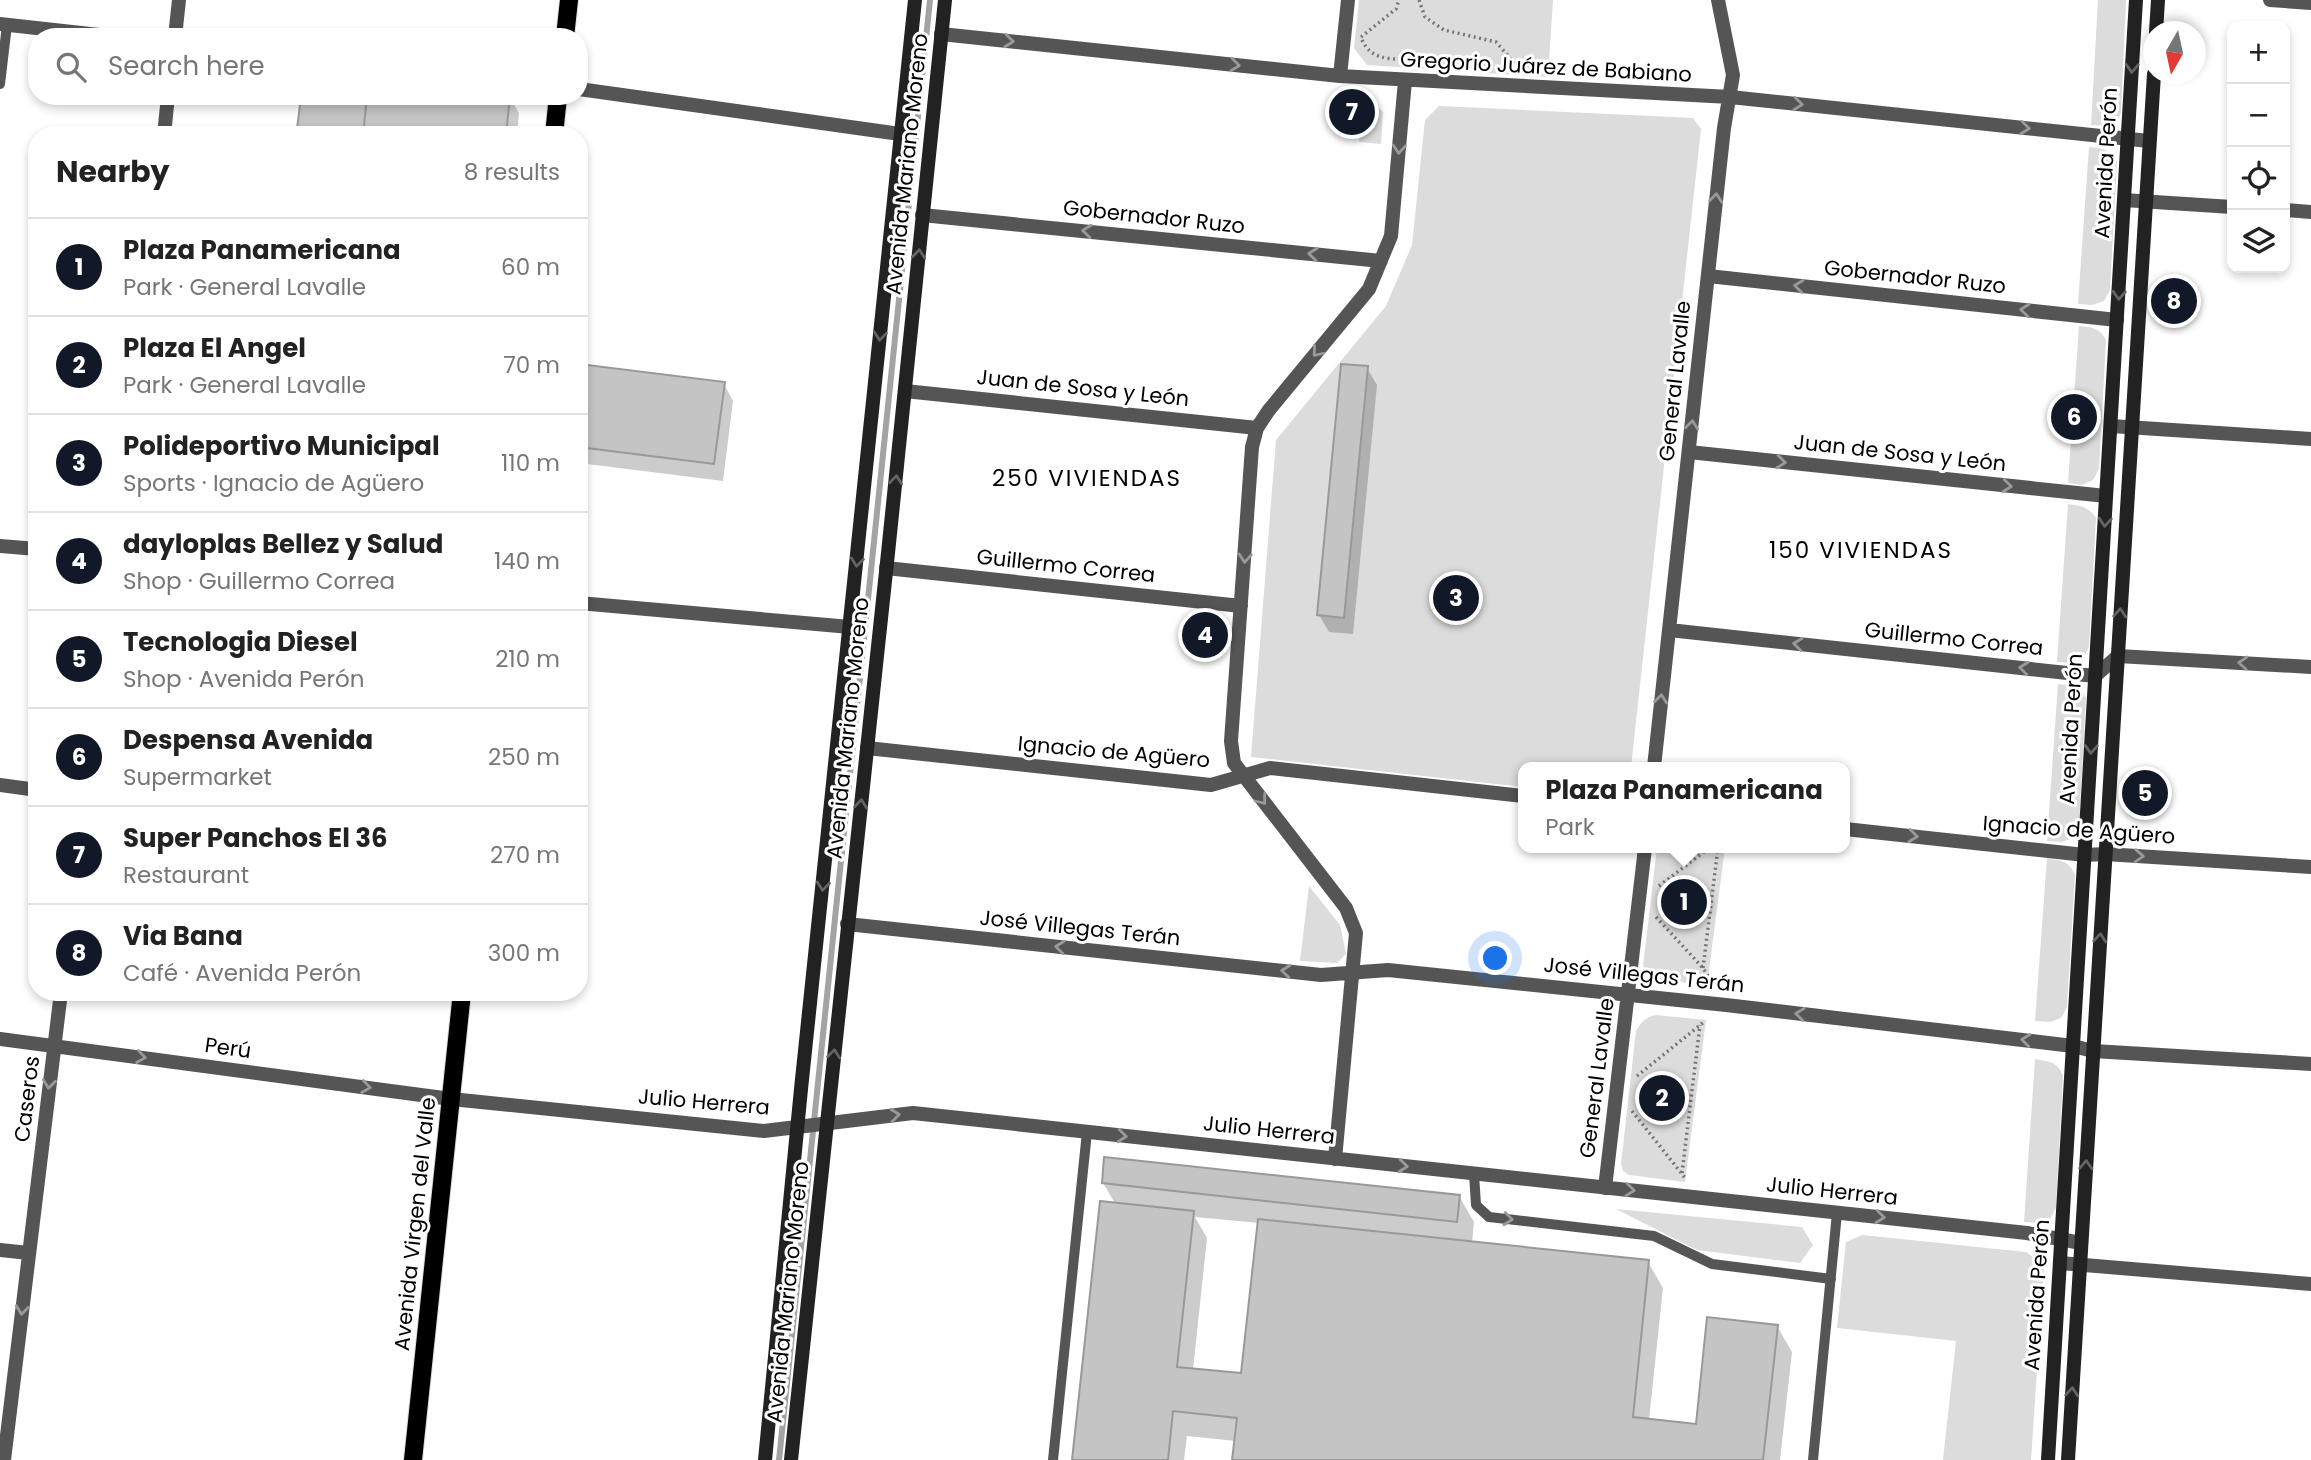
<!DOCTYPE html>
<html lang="en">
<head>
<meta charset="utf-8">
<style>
  :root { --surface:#fff; --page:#f2f2f2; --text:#222; --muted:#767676; --line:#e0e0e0; --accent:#111827 }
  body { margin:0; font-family:Poppins,sans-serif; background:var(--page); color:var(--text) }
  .controls { position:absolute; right:21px; top:21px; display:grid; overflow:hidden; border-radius:14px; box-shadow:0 4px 10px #0003 }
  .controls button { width:63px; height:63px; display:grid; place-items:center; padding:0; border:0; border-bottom:2px solid var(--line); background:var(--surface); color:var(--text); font:35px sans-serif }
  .compass { position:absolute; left:2143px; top:21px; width:63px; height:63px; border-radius:50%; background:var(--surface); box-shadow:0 4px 10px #0003; rotate:189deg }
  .you { position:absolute; left:1496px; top:959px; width:24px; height:24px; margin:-18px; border:5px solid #fff; border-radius:50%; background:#1a73e8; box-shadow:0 0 0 10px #1a73e833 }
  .badge { display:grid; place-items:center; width:46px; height:46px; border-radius:50%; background:var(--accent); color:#fff; font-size:23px; font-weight:700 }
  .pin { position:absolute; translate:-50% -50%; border:4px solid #fff; box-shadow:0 2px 7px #0006 }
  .popup { position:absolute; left:1518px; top:762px; width:332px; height:91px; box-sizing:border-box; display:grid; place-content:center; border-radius:14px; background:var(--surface); filter:drop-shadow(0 2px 5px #0005); font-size:23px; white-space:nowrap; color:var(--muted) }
  .popup b { font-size:26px; color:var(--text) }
  .popup::after { content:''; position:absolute; left:50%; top:100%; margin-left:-14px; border:14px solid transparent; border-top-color:var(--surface) }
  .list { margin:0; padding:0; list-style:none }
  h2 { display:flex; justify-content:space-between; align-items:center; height:91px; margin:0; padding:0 28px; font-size:30px }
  h2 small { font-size:23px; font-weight:400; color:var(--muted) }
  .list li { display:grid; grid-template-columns:46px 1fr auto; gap:21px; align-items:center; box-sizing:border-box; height:98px; padding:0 28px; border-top:2px solid var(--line) }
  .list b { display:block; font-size:26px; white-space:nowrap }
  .list p { margin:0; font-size:23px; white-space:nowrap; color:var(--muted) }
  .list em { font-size:23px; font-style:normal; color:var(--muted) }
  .icon { flex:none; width:38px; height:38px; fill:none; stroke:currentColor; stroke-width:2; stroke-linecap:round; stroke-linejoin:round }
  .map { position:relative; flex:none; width:2311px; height:1460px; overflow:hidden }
  .search { position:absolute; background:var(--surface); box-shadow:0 4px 10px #0003; left:28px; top:28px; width:560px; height:77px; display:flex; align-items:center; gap:18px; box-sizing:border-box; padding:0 24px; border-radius:28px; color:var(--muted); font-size:26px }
  .panel { position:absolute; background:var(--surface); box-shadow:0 4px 10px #0003; left:28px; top:126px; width:560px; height:875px; border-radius:28px }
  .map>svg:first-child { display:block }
  .green { fill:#dcdcdc }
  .shadow { fill:#0003; fill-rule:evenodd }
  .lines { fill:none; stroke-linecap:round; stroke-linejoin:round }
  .stream { stroke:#a3a3a3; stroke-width:6 }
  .building { fill:#c4c4c4; stroke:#999; stroke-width:2 }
  .primary-casing { stroke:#dbdbdb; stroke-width:20 }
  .path { stroke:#777; stroke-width:3.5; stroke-dasharray:2 3.5; stroke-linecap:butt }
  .lane { stroke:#555; stroke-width:10 }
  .street { stroke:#555; stroke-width:14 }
  .secondary { stroke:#222; stroke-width:14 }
  .primary { stroke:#000; stroke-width:18 }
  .oneway { stroke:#999 }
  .oneway2 { stroke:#646464 }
  .labels { text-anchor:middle; stroke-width:6; stroke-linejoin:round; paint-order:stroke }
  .street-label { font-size:21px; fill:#000; stroke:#fff }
  .neighbourhood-label { font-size:23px; letter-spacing:2px; fill:#000; stroke:#fff }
</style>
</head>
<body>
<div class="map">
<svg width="2311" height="1460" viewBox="0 0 2311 1460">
  <rect width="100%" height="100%" fill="#fff"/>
  <path class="green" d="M1359 0H1553L1548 77 1367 65 1354 48Z
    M2098 0H2126L2121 113 2117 122 2106 126 2091 125Z
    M1364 99 1373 101 1383 112 1381 144 1359 142Z
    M1439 106 1693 118 1701 129 1631 767H1523V787L1251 757 1276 440 1386 306 1412 245 1425 120Z
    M2089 147C2102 148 2110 149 2117 161L2110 290 2104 301 2092 305 2078 304Z
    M2079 326C2092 327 2100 328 2106 340L2099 469 2093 480 2082 485 2068 483Z
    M2068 504C2081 506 2089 507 2096 518L2089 647 2083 659 2072 663 2057 662Z
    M2058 684C2071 685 2079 686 2086 698L2079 827 2073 838 2062 842 2047 841Z
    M1657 848H1725L1707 985 1661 980 1651 977 1643 966Z
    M2047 858C2062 861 2068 860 2075 875L2067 1007 2061 1018 2050 1022 2035 1021Z
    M1309 886 1340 925 1346 954 1337 963 1300 961Z
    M1656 1015 1706 1020 1685 1182 1629 1175 1623 1171 1621 1164 1636 1031C1641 1022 1646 1017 1656 1015Z
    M2035 1059C2050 1062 2057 1061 2063 1076L2056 1208 2050 1219 2038 1223 2024 1222Z
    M1616 1209 1802 1227 1813 1245 1800 1263 1697 1250Z
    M1862 1235 2026 1252 2044 1265 2031 1460H1943L1956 1341 1837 1328 1846 1242Z"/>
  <path class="shadow" d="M509 96 519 113 517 135H331L301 132 299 128Z
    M579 366 724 384 733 401 723 481 579 463Z
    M1367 368 1377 385 1353 634 1329 632 1319 615Z
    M1103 1183 1459 1196 1474 1222 1472 1243 1648 1262 1663 1288 1649 1420 1697 1426 1777 1326 1792 1352 1780 1460H1234L1236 1441 1187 1436 1184 1460H1074L1116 1205ZM1195 1217 1259 1223 1243 1375 1193 1370 1207 1238Z"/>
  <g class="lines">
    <path class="stream" d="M779 1460 930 0"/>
  </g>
  <path class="building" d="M301 96H367L363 135 297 129Z
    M367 96H510L506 135H363Z
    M579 364 725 382 714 464 579 447Z
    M1341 364 1368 366 1344 618 1317 615Z
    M1104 1157 1460 1195 1457 1222 1102 1183Z
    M1100 1201 1194 1211 1177 1367 1241 1373 1258 1219 1649 1260 1633 1417 1696 1424 1707 1317 1778 1325 1763 1460H1232L1237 1418 1173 1411 1168 1460H1072Z"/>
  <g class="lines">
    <defs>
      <path id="primary" d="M565 37 569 0
        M554 135 558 96
        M413 1460 462 992"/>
    </defs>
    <use href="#primary" class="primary-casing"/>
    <path class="path" d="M1419 0 1425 17 1444 30 1496 42 1518 67
      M1361 37 1396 9 1399 0
      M1362 40C1371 59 1386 58 1405 60
      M1659 886 1709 848
      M1656 917 1703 968 1714 985
      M1703 968 1718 848
      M1637 1076 1704 1022
      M1632 1111 1686 1179
      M1682 1173 1700 1025"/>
    <path class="lane" d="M0 84 7 25
      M1474 1174 1476 1205 1489 1217 1654 1236 1712 1264 1831 1279
      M1053 1460 1087 1132
      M1813 1460 1837 1213"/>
    <path class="street" d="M2270 0 2311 3
      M0 24 117 37
      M941 34 1340 76 1730 97 2149 141
      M175 37 179 0
      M1340 76 1348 0
      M579 89 900 134
      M164 135 168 96
      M2124 200 2232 207
      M2285 210 2311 212
      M922 215 1381 261
      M1708 276 2117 320
      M905 391 1257 428
      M2111 426 2311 439
      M1689 452 2106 496
      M0 546 37 549
      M886 568 1241 606
      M579 603 850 627
      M1669 630 2095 676 2118 656 2311 667
      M867 748 1211 785 1270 768 1523 796
      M1654 767 1724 128 1733 75 1718 0
      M0 785 37 790
      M1845 829 2085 855 2105 854 2311 867
      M847 924 1321 975 1388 970 1726 1005 2073 1046 2093 1051 2311 1064
      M0 1039 451 1099 764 1131 913 1113 2027 1233 2081 1243
      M1335 1159 1356 933 1346 908 1234 763 1231 741 1252 447 1257 428 1269 410 1369 289 1391 236 1405 81
      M1605 1188 1645 848
      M0 1250 29 1253
      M2060 1263 2311 1284
      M4 1460 61 992"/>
    <path class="secondary" d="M2156 32 2158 0
      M765 1460 801 1089 915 0
      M791 1460 888 553 945 0
      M2048 1460 2136 0
      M2068 1460 2154 74"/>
    <use href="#primary" class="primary"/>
  </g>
  <defs><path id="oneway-chevron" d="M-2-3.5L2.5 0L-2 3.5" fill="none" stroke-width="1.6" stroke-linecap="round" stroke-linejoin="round" transform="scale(1.75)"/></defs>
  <g class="oneway">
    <use href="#oneway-chevron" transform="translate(1009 41) rotate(6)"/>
    <use href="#oneway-chevron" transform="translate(1235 65) rotate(6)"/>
    <use href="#oneway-chevron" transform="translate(1798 104) rotate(6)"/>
    <use href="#oneway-chevron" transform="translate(2025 128) rotate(6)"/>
    <use href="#oneway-chevron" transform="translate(1399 149) rotate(95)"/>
    <use href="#oneway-chevron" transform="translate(1716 198) rotate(-84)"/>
    <use href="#oneway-chevron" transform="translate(1087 231) rotate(-174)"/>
    <use href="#oneway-chevron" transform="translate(1313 254) rotate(-174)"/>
    <use href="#oneway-chevron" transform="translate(1799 286) rotate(-174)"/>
    <use href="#oneway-chevron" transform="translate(2025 310) rotate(-174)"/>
    <use href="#oneway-chevron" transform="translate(1317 352) rotate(130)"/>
    <use href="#oneway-chevron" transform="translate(1692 425) rotate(-84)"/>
    <use href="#oneway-chevron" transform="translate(1781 462) rotate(6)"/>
    <use href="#oneway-chevron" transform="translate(2007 486) rotate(6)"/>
    <use href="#oneway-chevron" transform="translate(1245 558) rotate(94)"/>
    <use href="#oneway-chevron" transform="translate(1798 644) rotate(-174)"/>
    <use href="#oneway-chevron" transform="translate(2243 663) rotate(-177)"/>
    <use href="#oneway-chevron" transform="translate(2024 668) rotate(-174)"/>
    <use href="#oneway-chevron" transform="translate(1661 699) rotate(-84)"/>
    <use href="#oneway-chevron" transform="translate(1262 800) rotate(52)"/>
    <use href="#oneway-chevron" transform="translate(1913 836) rotate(6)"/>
    <use href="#oneway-chevron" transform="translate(2139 856) rotate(4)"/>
    <use href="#oneway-chevron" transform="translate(1060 947) rotate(-174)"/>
    <use href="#oneway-chevron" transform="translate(1286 971) rotate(-174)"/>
    <use href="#oneway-chevron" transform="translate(1800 1014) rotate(-173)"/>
    <use href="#oneway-chevron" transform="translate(2026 1040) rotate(-173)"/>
    <use href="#oneway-chevron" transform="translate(141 1057) rotate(8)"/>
    <use href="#oneway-chevron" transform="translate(49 1084) rotate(97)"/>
    <use href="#oneway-chevron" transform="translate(366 1087) rotate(8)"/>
    <use href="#oneway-chevron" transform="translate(895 1115) rotate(-6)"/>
    <use href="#oneway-chevron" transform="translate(1122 1136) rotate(6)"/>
    <use href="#oneway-chevron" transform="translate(1403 1166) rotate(6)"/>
    <use href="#oneway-chevron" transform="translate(1630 1190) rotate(6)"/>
    <use href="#oneway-chevron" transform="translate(1880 1217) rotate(6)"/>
    <use href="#oneway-chevron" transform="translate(1508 1219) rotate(6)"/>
    <use href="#oneway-chevron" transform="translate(22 1310) rotate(97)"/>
  </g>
  <g class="oneway2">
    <use href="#oneway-chevron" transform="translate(2132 68) rotate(93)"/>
    <use href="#oneway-chevron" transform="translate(919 254) rotate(-84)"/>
    <use href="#oneway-chevron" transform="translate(2119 295) rotate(93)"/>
    <use href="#oneway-chevron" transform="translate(880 336) rotate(96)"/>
    <use href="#oneway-chevron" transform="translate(896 480) rotate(-84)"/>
    <use href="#oneway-chevron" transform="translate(2105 522) rotate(94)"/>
    <use href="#oneway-chevron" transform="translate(857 562) rotate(96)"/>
    <use href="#oneway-chevron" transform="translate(2120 613) rotate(-86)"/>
    <use href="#oneway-chevron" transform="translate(2091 749) rotate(93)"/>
    <use href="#oneway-chevron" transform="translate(861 804) rotate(-84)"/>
    <use href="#oneway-chevron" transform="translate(823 886) rotate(96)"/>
    <use href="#oneway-chevron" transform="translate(2100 938) rotate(-86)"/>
    <use href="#oneway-chevron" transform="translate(834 1054) rotate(-84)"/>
    <use href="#oneway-chevron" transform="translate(2086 1165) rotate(-87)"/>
    <use href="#oneway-chevron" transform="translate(2072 1392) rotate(-86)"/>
  </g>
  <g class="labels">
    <g class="street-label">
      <text transform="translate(1546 67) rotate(3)" y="7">Gregorio Juárez de Babiano</text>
      <text transform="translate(2106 163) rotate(-87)" y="7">Avenida Perón</text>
      <text transform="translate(907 164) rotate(-84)" y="7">Avenida Mariano Moreno</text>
      <text transform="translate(1154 217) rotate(6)" y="7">Gobernador Ruzo</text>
      <text transform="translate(1915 277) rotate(6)" y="7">Gobernador Ruzo</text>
      <text transform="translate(1675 381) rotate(-84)" y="7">General Lavalle</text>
      <text transform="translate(1083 388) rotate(6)" y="7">Juan de Sosa y León</text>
      <text transform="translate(1900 453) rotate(6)" y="7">Juan de Sosa y León</text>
      <text transform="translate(1066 566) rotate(6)" y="7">Guillermo Correa</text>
      <text transform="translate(1954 639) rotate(6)" y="7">Guillermo Correa</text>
      <text transform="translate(848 728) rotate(-84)" y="7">Avenida Mariano Moreno</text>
      <text transform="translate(2071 729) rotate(-87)" y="7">Avenida Perón</text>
      <text transform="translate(1114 752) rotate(5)" y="7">Ignacio de Agüero</text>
      <text transform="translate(2079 830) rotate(4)" y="7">Ignacio de Agüero</text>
      <text transform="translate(1080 928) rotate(6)" y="7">José Villegas Terán</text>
      <text transform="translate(1644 975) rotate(6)" y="7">José Villegas Terán</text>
      <text transform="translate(228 1048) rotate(8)" y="7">Perú</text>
      <text transform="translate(1597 1078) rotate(-83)" y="7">General Lavalle</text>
      <text transform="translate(27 1099) rotate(-83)" y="7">Caseros</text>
      <text transform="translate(704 1102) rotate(5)" y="7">Julio Herrera</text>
      <text transform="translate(1269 1130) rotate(6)" y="7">Julio Herrera</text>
      <text transform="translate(1832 1191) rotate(6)" y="7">Julio Herrera</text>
      <text transform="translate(415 1224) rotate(-84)" y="7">Avenida Virgen del Valle</text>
      <text transform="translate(788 1292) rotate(-84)" y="7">Avenida Mariano Moreno</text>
      <text transform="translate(2037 1295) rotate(-86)" y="7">Avenida Perón</text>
    </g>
    <g class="neighbourhood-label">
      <text x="1087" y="486">250 VIVIENDAS</text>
      <text x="1861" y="558">150 VIVIENDAS</text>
    </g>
  </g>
</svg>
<div class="controls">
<button>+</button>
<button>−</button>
<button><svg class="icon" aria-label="locate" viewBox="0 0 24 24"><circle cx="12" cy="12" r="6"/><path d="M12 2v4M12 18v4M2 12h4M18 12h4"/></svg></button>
<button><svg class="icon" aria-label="layers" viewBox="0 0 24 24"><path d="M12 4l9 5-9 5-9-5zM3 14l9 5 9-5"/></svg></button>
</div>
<svg class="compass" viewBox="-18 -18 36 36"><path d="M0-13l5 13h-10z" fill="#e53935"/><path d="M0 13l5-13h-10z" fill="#767676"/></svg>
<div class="you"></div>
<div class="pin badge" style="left:1684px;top:902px">1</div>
<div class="popup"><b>Plaza Panamericana</b>Park</div>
<div class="pin badge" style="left:1662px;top:1098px">2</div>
<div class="pin badge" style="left:1456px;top:598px">3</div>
<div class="pin badge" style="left:1205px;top:635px">4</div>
<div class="pin badge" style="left:2145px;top:793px">5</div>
<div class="pin badge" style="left:2074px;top:417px">6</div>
<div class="pin badge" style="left:1352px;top:112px">7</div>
<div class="pin badge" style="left:2174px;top:301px">8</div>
<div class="search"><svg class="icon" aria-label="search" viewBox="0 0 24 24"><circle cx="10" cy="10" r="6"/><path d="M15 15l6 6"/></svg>Search here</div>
<section class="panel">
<h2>Nearby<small>8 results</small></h2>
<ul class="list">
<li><span class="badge">1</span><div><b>Plaza Panamericana</b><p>Park · General Lavalle</p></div><em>60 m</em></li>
<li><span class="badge">2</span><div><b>Plaza El Angel</b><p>Park · General Lavalle</p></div><em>70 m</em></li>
<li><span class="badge">3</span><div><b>Polideportivo Municipal</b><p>Sports · Ignacio de Agüero</p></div><em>110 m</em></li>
<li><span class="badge">4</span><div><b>dayloplas Bellez y Salud</b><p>Shop · Guillermo Correa</p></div><em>140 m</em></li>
<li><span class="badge">5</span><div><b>Tecnologia Diesel</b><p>Shop · Avenida Perón</p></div><em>210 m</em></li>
<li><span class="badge">6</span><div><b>Despensa Avenida</b><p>Supermarket</p></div><em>250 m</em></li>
<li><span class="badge">7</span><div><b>Super Panchos El 36</b><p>Restaurant</p></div><em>270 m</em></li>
<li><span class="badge">8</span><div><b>Via Bana</b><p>Café · Avenida Perón</p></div><em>300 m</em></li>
</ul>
</section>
</div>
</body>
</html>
